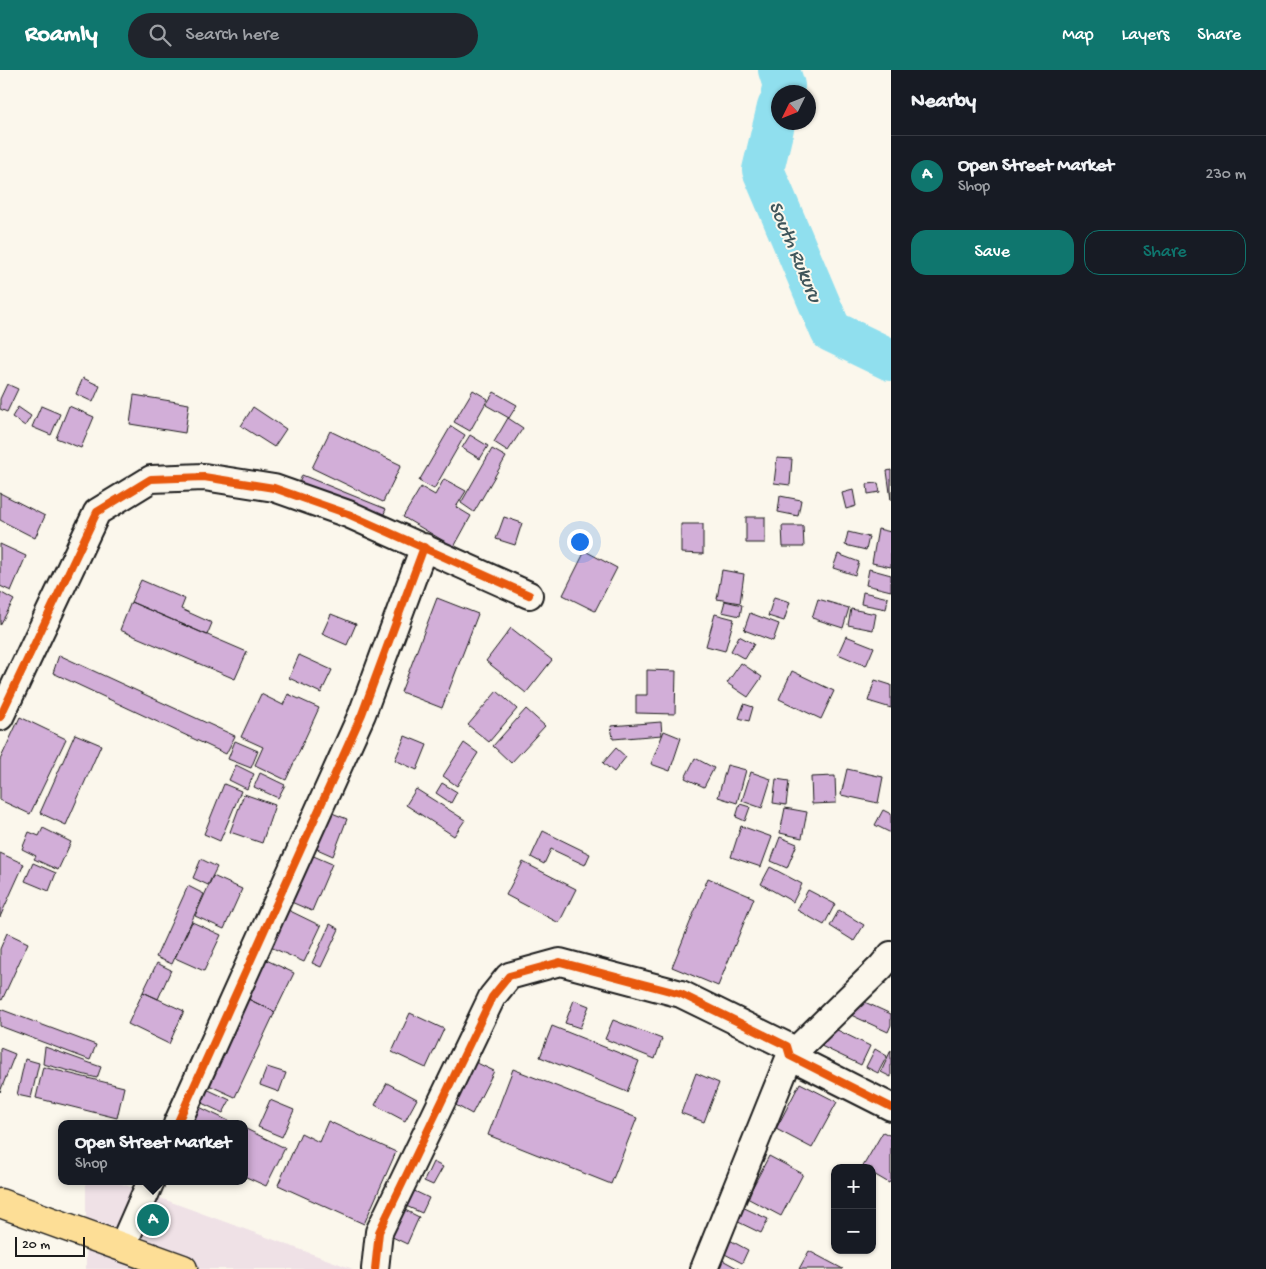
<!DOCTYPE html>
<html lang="en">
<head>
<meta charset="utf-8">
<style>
  :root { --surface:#171b24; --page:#20242c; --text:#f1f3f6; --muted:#9ea1a6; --line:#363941; --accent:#0f766e }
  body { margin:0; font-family:"Gochi Hand",sans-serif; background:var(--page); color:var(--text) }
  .controls { position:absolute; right:15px; bottom:15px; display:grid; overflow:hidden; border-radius:10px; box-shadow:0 1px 4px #0004 }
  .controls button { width:45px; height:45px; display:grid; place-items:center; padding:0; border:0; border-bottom:1px solid var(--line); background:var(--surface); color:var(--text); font:25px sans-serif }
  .compass { position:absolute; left:771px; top:15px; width:45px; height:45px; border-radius:50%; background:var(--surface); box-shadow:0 1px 4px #0004; rotate:227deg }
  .scale { position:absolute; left:15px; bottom:12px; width:70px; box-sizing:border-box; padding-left:5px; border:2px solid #1c1c1c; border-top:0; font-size:14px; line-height:18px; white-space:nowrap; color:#1c1c1c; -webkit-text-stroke:4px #fbf7ec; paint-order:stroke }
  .you { position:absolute; left:579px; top:471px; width:18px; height:18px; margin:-12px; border:4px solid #fff; border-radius:50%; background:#1a73e8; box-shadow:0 0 0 8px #1a73e833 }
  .badge { display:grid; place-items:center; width:32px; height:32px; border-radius:50%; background:var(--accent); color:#fff; font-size:16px; font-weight:700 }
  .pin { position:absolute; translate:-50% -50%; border:2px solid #fff; box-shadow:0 1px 5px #0006 }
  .popup { position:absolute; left:58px; top:1050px; width:190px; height:65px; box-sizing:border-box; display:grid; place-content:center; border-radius:10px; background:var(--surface); filter:drop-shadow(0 1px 4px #0005); font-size:16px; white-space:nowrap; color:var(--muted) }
  .popup b { font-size:19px; color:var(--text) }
  .popup::after { content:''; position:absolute; left:50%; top:100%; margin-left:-10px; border:10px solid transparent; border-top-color:var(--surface) }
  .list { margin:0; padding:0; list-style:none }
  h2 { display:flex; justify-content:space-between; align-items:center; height:65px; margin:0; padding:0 20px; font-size:21px }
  h2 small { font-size:16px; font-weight:400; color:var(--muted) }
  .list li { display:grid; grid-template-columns:32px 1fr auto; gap:15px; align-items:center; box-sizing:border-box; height:80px; padding:0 20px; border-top:1px solid var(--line) }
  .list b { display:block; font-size:19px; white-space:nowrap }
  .list p { margin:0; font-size:16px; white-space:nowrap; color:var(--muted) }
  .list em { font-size:16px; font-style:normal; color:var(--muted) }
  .actions { display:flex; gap:10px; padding:15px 20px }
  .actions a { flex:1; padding:11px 0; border:1px solid var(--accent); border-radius:15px; text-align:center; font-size:18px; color:var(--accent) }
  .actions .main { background:var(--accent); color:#fff }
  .icon { flex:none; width:28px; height:28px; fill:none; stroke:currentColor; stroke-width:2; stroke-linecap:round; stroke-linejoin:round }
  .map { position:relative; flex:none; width:891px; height:1199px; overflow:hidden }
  header { display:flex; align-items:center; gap:30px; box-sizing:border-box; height:70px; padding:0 25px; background:var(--accent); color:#fff }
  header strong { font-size:24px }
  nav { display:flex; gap:28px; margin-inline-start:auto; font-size:18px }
  .search { width:350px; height:45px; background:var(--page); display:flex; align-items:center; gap:12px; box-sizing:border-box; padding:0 18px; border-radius:28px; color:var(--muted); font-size:19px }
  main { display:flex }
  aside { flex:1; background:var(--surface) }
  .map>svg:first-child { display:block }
  .built { fill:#efe1e6 }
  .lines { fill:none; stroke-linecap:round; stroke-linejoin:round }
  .river { stroke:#90dfee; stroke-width:42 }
  .building { fill:#d2aed8; stroke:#1c1c1c }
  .street-casing { stroke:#1c1c1c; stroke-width:30 }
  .primary-casing { stroke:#1c1c1c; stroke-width:31 }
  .street { stroke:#fbf7ec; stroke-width:26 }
  .primary { stroke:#fdde96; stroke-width:28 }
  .cycleway-casing { stroke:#fbf7ec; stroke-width:11 }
  .cycleway { stroke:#e8590c; stroke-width:8 }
  .labels { text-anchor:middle; stroke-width:4; stroke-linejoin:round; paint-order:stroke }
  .water-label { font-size:20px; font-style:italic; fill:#3f565b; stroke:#fbf7ec }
</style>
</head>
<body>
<header>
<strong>Roamly</strong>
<div class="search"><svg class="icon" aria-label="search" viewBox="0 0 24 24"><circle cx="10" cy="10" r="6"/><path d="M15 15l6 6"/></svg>Search here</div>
<nav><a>Map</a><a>Layers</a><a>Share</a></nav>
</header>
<main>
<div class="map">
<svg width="891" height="1199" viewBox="0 0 891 1199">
  <rect width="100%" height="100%" fill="#fbf7ec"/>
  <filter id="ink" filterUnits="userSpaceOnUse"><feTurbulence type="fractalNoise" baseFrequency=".02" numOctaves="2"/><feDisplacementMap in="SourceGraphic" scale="10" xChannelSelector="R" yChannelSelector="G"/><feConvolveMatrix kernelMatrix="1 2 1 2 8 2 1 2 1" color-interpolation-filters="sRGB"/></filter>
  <g filter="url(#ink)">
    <path class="built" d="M86 1111H114L353 1199H86Z"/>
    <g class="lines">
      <path class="river" d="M779 0 784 16 782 22
        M778 37 763 100 831 261 891 290"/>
    </g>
    <path class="building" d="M83 308 100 316 93 332 76 324Z
      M7 314 18 319 7 342 0 339V329Z
      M473 320 488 329 470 361 454 352Z
      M494 322 517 335 509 348 486 335Z
      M134 325 189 334 185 363 130 354Z
      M41 336 60 344 51 365 32 357Z
      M69 336 94 347 81 378 56 368Z
      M18 337 31 346 25 356 12 347Z
      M253 337 286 359 274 377 241 356Z
      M508 348 523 358 508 381 494 372Z
      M451 356 465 365 434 419 419 411Z
      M330 361 401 395 383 432 312 398Z
      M470 365 488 376 480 389 462 378Z
      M492 379 506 387 474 442 461 433Z
      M777 388 792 389 790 415 774 413Z
      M891 400V430L887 401Z
      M302 405 386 439 380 453 297 419Z
      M444 409 466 421 456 437 471 446 454 477 403 447 421 417 435 425Z
      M878 413 880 422 868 424 867 414Z
      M853 420 856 436 846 439 842 423Z
      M0 423 45 446 35 468 0 450Z
      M780 426 801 430 798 446 778 442Z
      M504 447 522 453 515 475 496 469Z
      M746 447H765V473H746Z
      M681 454H703V484L681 483Z
      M782 456H803L804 477H783Z
      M878 459 891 462V497L872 493Z
      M848 462 869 467 866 480 845 475Z
      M0 474 26 486 11 521 0 516Z
      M585 481 617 498 595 541 563 525Z
      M838 484 859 492 855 505 833 498Z
      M869 499 891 505V521L866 515Z
      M722 500 744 504 740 533 717 529Z
      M141 510 185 529 181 539 212 553 207 565 131 532Z
      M0 522 14 530 0 555Z
      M863 522 888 528 886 539 861 534Z
      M774 527 790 532 784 551 768 546Z
      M437 528 478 544 442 638 401 622Z
      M818 529 849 538 843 558 812 548Z
      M725 531 742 535 740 546 722 542Z
      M131 532 247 582 235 609 120 560Z
      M851 539 876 544 873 560 848 555Z
      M750 543 779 554 773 571 744 560Z
      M331 544 356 554 347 575 322 564Z
      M715 544 734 549 725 581 706 576Z
      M511 558 552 590 526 623 486 591Z
      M739 566 754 574 745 589 731 581Z
      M846 566 874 577 866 596 838 584Z
      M59 585 235 666 226 684 53 603Z
      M299 585 332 600 321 623 289 608Z
      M741 593 762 607 748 627 727 613Z
      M647 600 676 601 675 644 636 643V625H647Z
      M792 601 834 621 821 649 779 629Z
      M875 610 891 615V638L868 631Z
      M497 621 517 639 489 672 468 655Z
      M261 624 283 635 288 624 319 638 286 710 255 695 263 677 241 667Z
      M744 634 753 637 749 651 739 648Z
      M526 639 545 656 511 693 493 676Z
      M20 647 66 669 30 744 0 730V690Z
      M661 652 662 665 613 669 611 656Z
      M664 661 681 668 670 701 651 694Z
      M75 664 101 675 66 755 40 743Z
      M405 666 427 675 417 700 395 690Z
      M235 671 258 681 251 698 228 689Z
      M464 673 478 683 457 716 443 706Z
      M616 678 626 687 614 702 603 693Z
      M695 688 714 698 704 717 685 708Z
      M236 695 254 704 247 719 229 710Z
      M727 695 746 700 737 733 718 727Z
      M847 699 883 707 878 733 841 725Z
      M751 702 771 709 762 738 742 731Z
      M260 703 285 715 278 728 254 717Z
      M835 706 836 733 812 734 811 707Z
      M776 709 789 711 786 735 773 733Z
      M442 713 457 722 451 733 436 723Z
      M224 714 241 721 220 771 204 764Z
      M416 719 465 750 454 766 406 735Z
      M244 724 275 735 262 773 230 762Z
      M740 734 750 737 745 751 736 747Z
      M785 738 807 742 802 768 780 763Z
      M322 739 347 749 333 786 308 775Z
      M883 740 891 744V763L875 755Z
      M741 756 772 767 761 797 731 787Z
      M43 758 71 772 58 800 34 789 36 786 22 779 29 762 39 766Z
      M543 761 590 784 585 795 551 779 544 794 531 787Z
      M780 767 797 774 787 798 771 791Z
      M302 781 332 794 312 841 282 828Z
      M0 783 24 794 0 847Z
      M201 789 217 797 208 815 193 808Z
      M523 792 576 819 559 853 506 825Z
      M33 793 56 803 49 821 25 811Z
      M770 797 802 814 793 832 761 814Z
      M213 806 242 819 224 859 195 846Z
      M708 808 754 828 718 916 672 897Z
      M188 816 204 824 172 894 156 887Z
      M808 820 835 834 824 855 797 840Z
      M284 838 321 856 304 892 266 875Z
      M839 840 864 855 854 871 830 856Z
      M192 852 221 865 204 901 175 888Z
      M330 854 339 859 321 897 312 893Z
      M7 863 28 873 2 930 0 929V879Z
      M260 887 294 903 275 942 242 926Z
      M157 893 171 900 158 929 143 922Z
      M143 922 184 941 169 974 128 954Z
      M242 926 275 942 235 1027 202 1012Z
      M858 929 891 944V955L888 962 851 945Z
      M574 930 589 936 580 958 565 953Z
      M0 939 96 975 90 990 0 956Z
      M410 943 444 959 426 998 392 982Z
      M613 950 662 969 655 989 605 969Z
      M552 956 639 991 627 1022 540 987Z
      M829 956 870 976 861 995 819 975Z
      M45 977 101 997 97 1008 43 994Z
      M0 978 15 984 0 1022Z
      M875 979 887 986 878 1003 866 997Z
      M891 980V1007L881 1002Z
      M25 989 39 993 31 1028 17 1025Z
      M473 991 494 1001 472 1044 452 1033Z
      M43 997 124 1017 117 1048 36 1028Z
      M267 997 286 1003 279 1022 260 1015Z
      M513 999 637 1048 611 1114 488 1065Z
      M696 1003 719 1013 704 1052 681 1043Z
      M387 1013 417 1029 405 1051 375 1035Z
      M800 1013 837 1032 812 1078 776 1059Z
      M198 1015 230 1030 223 1043 191 1028Z
      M270 1030 294 1040 282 1067 258 1057Z
      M191 1033 235 1054H181Z
      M328 1051 396 1082 364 1154 278 1115 301 1063 319 1072Z
      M244 1058 285 1078 266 1116 244 1106Z
      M883 1062 891 1066V1110L889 1113 872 1103V1098H862Z
      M769 1086 803 1104 781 1146 747 1128Z
      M433 1092 443 1097 433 1115 424 1111Z
      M406 1117 429 1128 422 1143 399 1133Z
      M738 1135 768 1149 761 1163 732 1149Z
      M397 1136 419 1147 407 1174 384 1163Z
      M724 1167 748 1180 742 1193 717 1180Z
      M809 1181 843 1199H799Z
      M715 1186 739 1199H708Z"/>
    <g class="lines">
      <defs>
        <path id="street" d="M0 647 97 442 151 409 204 407 274 418 348 444 529 525
          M177 1054 362 644 424 477
          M122 1177 151 1111
          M375 1199 379 1162 492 927 509 906 560 892 681 924 787 976 790 986 891 1037
          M704 1199 790 986 881 897 891 885"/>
        <path id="primary" d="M0 1133 183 1199"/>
      </defs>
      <use href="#street" class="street-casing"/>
      <use href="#primary" class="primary-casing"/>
      <use href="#street" class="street"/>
      <use href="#primary" class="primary"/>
      <defs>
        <path id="cycleway" d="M0 647 97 442 151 409 204 407 274 418 348 444 529 525
          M177 1054 362 644 424 477
          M375 1199 379 1162 492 927 509 906 560 892 681 924 787 976 790 986 891 1037"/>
      </defs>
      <use href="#cycleway" class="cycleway-casing"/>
      <use href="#cycleway" class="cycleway"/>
    </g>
  </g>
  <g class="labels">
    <g class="water-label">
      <text transform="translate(797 181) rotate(67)" y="7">South Rukuru</text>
    </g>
  </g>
</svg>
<div class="controls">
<button>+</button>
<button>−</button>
</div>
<svg class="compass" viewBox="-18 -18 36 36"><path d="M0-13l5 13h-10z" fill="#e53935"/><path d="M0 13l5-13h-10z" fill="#9ea1a6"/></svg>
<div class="scale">20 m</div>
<div class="you"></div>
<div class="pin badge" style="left:153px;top:1150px">A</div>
<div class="popup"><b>Open Street Market</b>Shop</div>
</div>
<aside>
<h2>Nearby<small></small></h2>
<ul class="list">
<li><span class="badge">A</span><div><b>Open Street Market</b><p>Shop</p></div><em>230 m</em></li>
</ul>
<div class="actions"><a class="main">Save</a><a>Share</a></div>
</aside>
</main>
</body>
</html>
